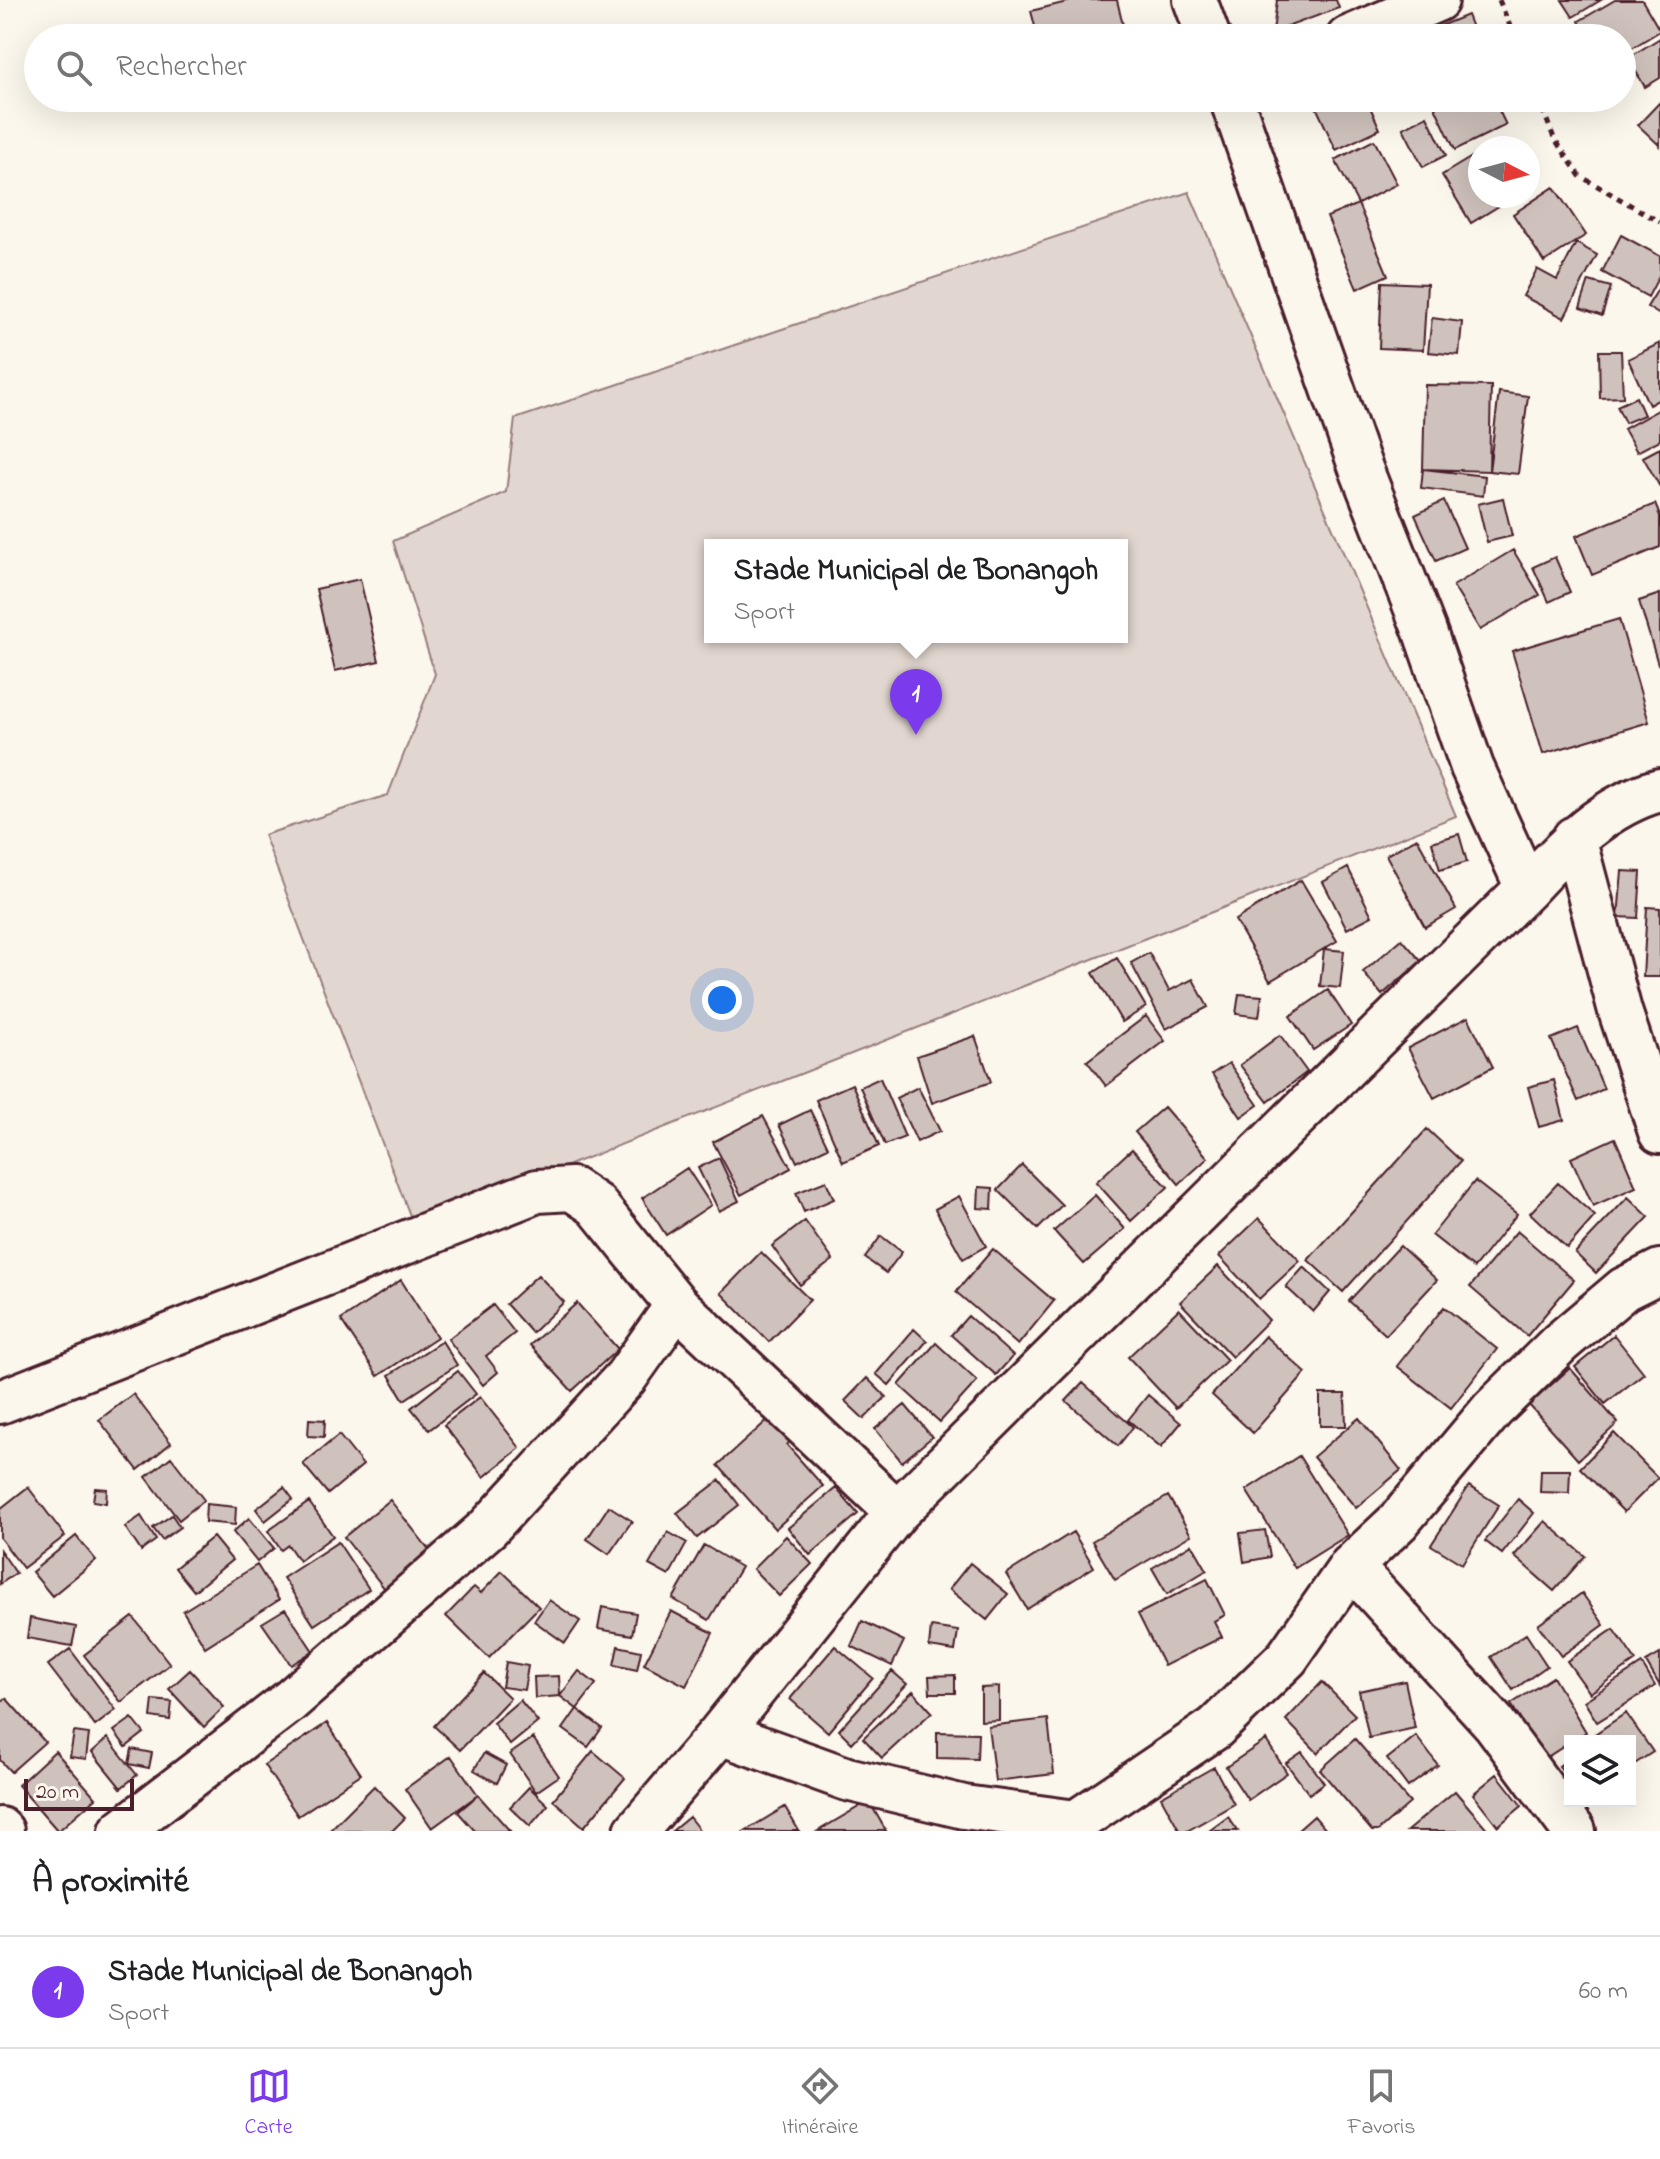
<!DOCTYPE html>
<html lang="fr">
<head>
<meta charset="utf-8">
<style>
  :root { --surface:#fff; --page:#f6f6f6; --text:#202124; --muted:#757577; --line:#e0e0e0; --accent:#7c3aed }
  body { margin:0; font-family:"Indie Flower",sans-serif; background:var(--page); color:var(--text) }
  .controls { position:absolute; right:24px; bottom:24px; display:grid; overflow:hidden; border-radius:0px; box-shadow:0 8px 32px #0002 }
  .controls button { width:72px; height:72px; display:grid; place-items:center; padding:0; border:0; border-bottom:2px solid var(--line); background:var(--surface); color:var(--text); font:40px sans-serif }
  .compass { position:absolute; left:1468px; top:136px; width:72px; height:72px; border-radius:50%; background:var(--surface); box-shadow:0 8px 32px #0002; rotate:96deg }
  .scale { position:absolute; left:24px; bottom:20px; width:110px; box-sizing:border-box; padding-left:8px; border:4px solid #4a1f2b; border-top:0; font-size:22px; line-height:28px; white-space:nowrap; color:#4a1f2b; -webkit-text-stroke:6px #fbf7ec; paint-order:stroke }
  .you { position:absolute; left:722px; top:1000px; width:28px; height:28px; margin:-20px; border:6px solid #fff; border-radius:50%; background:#1a73e8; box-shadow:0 0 0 12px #1a73e833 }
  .badge { display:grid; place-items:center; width:52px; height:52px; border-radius:50%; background:var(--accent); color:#fff; font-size:26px; font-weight:700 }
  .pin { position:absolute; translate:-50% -66px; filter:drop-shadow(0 2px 4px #0008) }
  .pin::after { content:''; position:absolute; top:42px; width:28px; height:24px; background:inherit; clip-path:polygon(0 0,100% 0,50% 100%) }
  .popup { position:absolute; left:704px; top:539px; width:424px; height:104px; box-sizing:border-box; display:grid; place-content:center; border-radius:0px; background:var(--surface); filter:drop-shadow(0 2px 6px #0005); font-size:26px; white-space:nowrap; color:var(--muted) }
  .popup b { font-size:30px; color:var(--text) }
  .popup::after { content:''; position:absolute; left:50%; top:100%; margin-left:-16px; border:16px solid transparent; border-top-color:var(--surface) }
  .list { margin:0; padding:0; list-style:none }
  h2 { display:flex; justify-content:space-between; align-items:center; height:104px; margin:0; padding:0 32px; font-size:34px }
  h2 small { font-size:26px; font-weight:400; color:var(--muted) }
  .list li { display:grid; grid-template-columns:52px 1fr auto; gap:24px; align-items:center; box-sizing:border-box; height:112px; padding:0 32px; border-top:2px solid var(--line) }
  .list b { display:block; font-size:30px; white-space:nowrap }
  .list p { margin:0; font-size:26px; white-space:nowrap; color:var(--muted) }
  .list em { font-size:26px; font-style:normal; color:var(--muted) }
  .icon { flex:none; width:44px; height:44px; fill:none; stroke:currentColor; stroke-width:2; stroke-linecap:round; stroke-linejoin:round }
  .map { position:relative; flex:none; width:1660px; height:1831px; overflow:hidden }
  .search { position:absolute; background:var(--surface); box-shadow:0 8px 32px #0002; left:24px; right:24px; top:24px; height:88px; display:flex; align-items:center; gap:20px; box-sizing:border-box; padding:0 28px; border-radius:44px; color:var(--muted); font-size:30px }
  .sheet { height:216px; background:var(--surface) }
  nav { display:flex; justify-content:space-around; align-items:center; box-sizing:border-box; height:112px; border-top:2px solid var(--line); background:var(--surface); font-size:22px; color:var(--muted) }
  nav a { display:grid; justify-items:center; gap:4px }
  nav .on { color:var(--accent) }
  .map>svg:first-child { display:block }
  .grass { fill:#e2d7d0; stroke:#967b7e; stroke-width:2; fill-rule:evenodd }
  .building { fill:#cfc2bc; stroke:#4a1f2b; stroke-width:2 }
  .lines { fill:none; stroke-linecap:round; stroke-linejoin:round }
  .minor-casing { stroke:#4a1f2b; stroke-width:48 }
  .path { stroke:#4a1f2b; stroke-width:5; stroke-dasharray:6 6; stroke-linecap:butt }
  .minor { stroke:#fbf7ec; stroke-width:42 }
</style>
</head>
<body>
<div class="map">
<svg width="1660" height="1831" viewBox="0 0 1660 1831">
  <rect width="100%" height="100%" fill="#fbf7ec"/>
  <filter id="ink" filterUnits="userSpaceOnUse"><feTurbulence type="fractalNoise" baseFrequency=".0125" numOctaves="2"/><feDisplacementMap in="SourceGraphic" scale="16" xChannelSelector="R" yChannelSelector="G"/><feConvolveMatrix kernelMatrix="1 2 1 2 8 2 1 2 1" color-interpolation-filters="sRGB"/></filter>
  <g filter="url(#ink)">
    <path class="grass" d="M1189 192 1456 816 414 1226 264 835 388 795 435 674 393 541 506 492 515 419ZM710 545H1122V637H710Z"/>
    <path class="building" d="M1075 0H1117L1126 38H1038L1031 11Z
      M1277 0H1336L1339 8 1273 32Z
      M1562 0H1601L1573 17Z
      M1615 0H1642L1660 31 1622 54V38H1589L1579 21Z
      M1467 15 1476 38H1411Z
      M1660 38V78L1645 87 1628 58Z
      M1312 98H1366L1380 129 1336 150Z
      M1454 98H1493L1506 125 1455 150 1435 107Z
      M1660 102V146L1638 125Z
      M1427 116 1446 155 1423 167 1403 128Z
      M1374 140 1397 184 1358 204 1335 160Z
      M1480 152V196H1515L1471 223 1442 175Z
      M1554 187 1586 235 1544 262 1513 214Z
      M1358 204 1388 275 1357 289 1327 217Z
      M1621 235 1660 256V274L1648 297 1602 272Z
      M1576 243 1597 255 1564 318 1523 296 1537 269 1557 280Z
      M1589 281 1611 287 1602 316 1580 308Z
      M1382 282 1427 284 1423 350 1379 348Z
      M1660 286V315L1647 307Z
      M1432 318 1462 322 1459 355 1428 352Z
      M1660 343V399L1649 405 1628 359Z
      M1599 351H1621L1623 397 1600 398Z
      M1425 385 1491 386 1489 471 1423 469Z
      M1499 392 1528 396 1518 474 1489 471Z
      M1636 397 1644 415 1625 423 1617 406Z
      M1660 409V440L1637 452 1624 429Z
      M1660 448V487L1643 457Z
      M1423 469 1485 476 1483 496 1421 488Z
      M1503 498 1512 536 1487 542 1478 504Z
      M1444 501 1465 548 1436 561 1415 515Z
      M1655 504 1660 516V547L1592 575 1576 536Z
      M1513 550 1540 595 1480 630 1453 586Z
      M1555 557 1570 592 1549 602 1533 567Z
      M360 579 379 661 335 671 316 589Z
      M1660 594V663L1658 664 1639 601Z
      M1619 619 1649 722 1543 754 1512 651Z
      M1459 834 1467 862 1440 870 1432 842Z
      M1417 838 1456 909 1425 927 1386 855Z
      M1348 868 1372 916 1347 929 1323 882Z
      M1622 871 1641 872 1638 918 1618 917Z
      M1301 880 1337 941 1270 981 1235 920Z
      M1647 907 1660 908V977H1643Z
      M1402 939 1421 961 1382 995 1363 972Z
      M1324 949 1344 951 1340 988 1320 986Z
      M1149 953 1169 991 1193 979 1208 1007 1166 1029 1131 963Z
      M1117 958 1146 1007 1122 1022 1093 973Z
      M1328 990 1351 1025 1313 1050 1290 1016Z
      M1239 994 1262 996 1259 1017 1236 1014Z
      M1146 1016 1165 1041 1106 1086 1087 1061Z
      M1468 1017 1493 1067 1434 1098 1408 1048Z
      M1578 1028 1604 1089 1578 1101 1551 1039Z
      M1280 1035 1307 1072 1268 1102 1240 1065Z
      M975 1036 991 1082 932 1103 917 1056Z
      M1229 1063 1258 1105 1241 1117 1212 1074Z
      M880 1078 905 1137 885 1145 860 1087Z
      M1554 1080 1564 1120 1539 1127 1528 1087Z
      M852 1084 879 1146 843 1162 816 1100Z
      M918 1087 940 1131 917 1142 896 1098Z
      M1164 1107 1208 1158 1179 1184 1135 1132Z
      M810 1110 828 1147 797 1162 779 1125Z
      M763 1116 791 1168 741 1195 713 1142Z
      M1427 1129 1461 1161 1343 1292 1308 1260Z
      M1615 1138 1636 1187 1593 1206 1571 1158Z
      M1132 1149 1168 1187 1131 1221 1096 1182Z
      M719 1158 739 1201 719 1211 698 1168Z
      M1022 1165 1062 1205 1038 1229 998 1190Z
      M687 1168 711 1205 666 1235 642 1198Z
      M826 1181 834 1199 804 1212 796 1193Z
      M1475 1181 1517 1214 1474 1268 1432 1235Z
      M1558 1183 1595 1216 1567 1248 1530 1213Z
      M979 1187 993 1188 992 1209 978 1208Z
      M1095 1195 1125 1229 1084 1264 1054 1231Z
      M959 1196 986 1246 963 1259 935 1209Z
      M1628 1197 1649 1217 1596 1273 1575 1253Z
      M1259 1218 1300 1261 1259 1299 1219 1256Z
      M805 1221 833 1260 800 1285 772 1246Z
      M1517 1231 1574 1280 1527 1336 1470 1287Z
      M881 1236 902 1252 886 1273 865 1258Z
      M1400 1246 1437 1280 1386 1335 1349 1301Z
      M993 1249 1054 1301 1018 1345 956 1292Z
      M761 1252 810 1300 769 1342 721 1293Z
      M1218 1266 1269 1320 1232 1357 1180 1302Z
      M1304 1267 1330 1292 1313 1312 1286 1287Z
      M538 1275 564 1302 532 1333 506 1304Z
      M401 1280 437 1337 378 1376 341 1320Z
      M577 1303 618 1349 572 1391 530 1345Z
      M493 1305 515 1333 486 1356 498 1372 483 1385 448 1339Z
      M1444 1307 1497 1349 1451 1408 1397 1366Z
      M1179 1309 1227 1360 1176 1408 1128 1357Z
      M968 1316 1013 1356 996 1375 951 1335Z
      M914 1329 927 1341 889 1385 876 1374Z
      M1614 1335 1644 1373 1605 1404 1575 1367Z
      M1265 1336 1306 1373 1253 1433 1212 1395Z
      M442 1341 457 1365 404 1400 389 1375Z
      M936 1343 977 1381 940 1422 899 1385Z
      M1570 1368 1618 1423 1578 1460 1529 1405Z
      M458 1371 476 1394 429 1430 411 1408Z
      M867 1378 886 1397 864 1419 845 1401Z
      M1083 1383 1133 1427 1118 1446 1066 1401Z
      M133 1394 171 1443 138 1470 99 1420Z
      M1320 1394H1345L1346 1426H1320Z
      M1148 1395 1181 1423 1161 1447 1128 1420Z
      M480 1397 520 1448 484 1477 444 1425Z
      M905 1405 932 1437 902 1462 875 1429Z
      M771 1417 791 1440 787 1445 823 1486 775 1529 718 1465Z
      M1359 1418 1401 1470 1356 1508 1313 1457Z
      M309 1419 325 1420 324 1437 308 1436Z
      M1614 1433 1658 1478 1624 1512 1580 1468Z
      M339 1435 363 1465 328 1494 303 1464Z
      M1299 1456 1348 1535 1295 1568 1246 1490Z
      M171 1457 204 1500 179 1520 146 1477Z
      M1541 1470H1570L1569 1493 1540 1492Z
      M720 1480 739 1505 697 1538 677 1513Z
      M1469 1486 1499 1505 1462 1564 1431 1545Z
      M28 1487 65 1536 23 1568 0 1538V1509Z
      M284 1487 293 1499 265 1521 256 1509Z
      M95 1488 107 1489 106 1503 93 1501Z
      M836 1488 858 1514 810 1555 788 1528Z
      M1168 1496 1191 1535 1115 1580 1092 1541Z
      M1518 1499 1534 1513 1502 1554 1485 1541Z
      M390 1500 431 1552 385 1589 344 1537Z
      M309 1502 333 1536 299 1561 288 1545 281 1550 268 1531Z
      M206 1504 236 1507 235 1525 205 1522Z
      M609 1506 632 1521 609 1554 587 1539Z
      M172 1515 180 1527 162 1540 153 1528Z
      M141 1516 156 1540 141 1551 125 1527Z
      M249 1518 274 1548 257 1562 233 1532Z
      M1545 1521 1585 1556 1554 1591 1514 1556Z
      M1265 1530 1270 1557 1244 1562 1240 1533Z
      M668 1532 687 1543 669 1576 649 1565Z
      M1073 1532 1094 1567 1027 1609 1006 1574Z
      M76 1536 96 1560 52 1596 32 1572Z
      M786 1536 812 1564 779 1596 753 1569Z
      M213 1537 232 1560 194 1591 175 1568Z
      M338 1542 369 1589 314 1625 283 1578Z
      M1192 1544 1207 1570 1167 1594 1152 1568Z
      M704 1545 741 1567 709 1620 673 1599Z
      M0 1550 16 1573 0 1584Z
      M970 1563 1008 1594 987 1620 949 1589Z
      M257 1565 279 1600 205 1647 183 1611Z
      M502 1571 539 1607 489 1658 446 1616 474 1587 481 1593Z
      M1207 1579 1225 1615 1214 1621 1222 1637 1164 1666 1138 1614Z
      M1582 1593 1604 1625 1561 1656 1538 1625Z
      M549 1600 580 1621 565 1643 534 1621Z
      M602 1607 636 1613 632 1635 598 1629Z
      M285 1609 313 1651 291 1665 262 1623Z
      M671 1611 713 1633 686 1686 644 1664Z
      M133 1617 170 1664 121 1702 84 1655Z
      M30 1618 76 1627 72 1646 27 1638Z
      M862 1621 904 1641 892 1666 851 1646Z
      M931 1627 958 1631 955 1651 929 1647Z
      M1614 1629 1636 1661 1590 1693 1567 1661Z
      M1526 1634 1547 1666 1513 1690 1491 1657Z
      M618 1646 641 1651 637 1670 614 1665Z
      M835 1646 873 1678 828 1732 790 1699Z
      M70 1649 116 1710 95 1726 48 1665Z
      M1660 1654V1686L1646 1662Z
      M506 1662 528 1666 524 1690 502 1687Z
      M1642 1664 1655 1686 1597 1722 1584 1701Z
      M190 1670 224 1707 204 1727 169 1689Z
      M579 1671 596 1684 577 1709 560 1696Z
      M892 1671 907 1684 852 1743 839 1730Z
      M484 1673 510 1698 460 1750 434 1726Z
      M955 1675V1693H930L929 1676Z
      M559 1676 560 1696 535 1698 534 1677Z
      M1553 1677 1586 1732 1544 1759 1511 1704Z
      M1405 1681 1415 1728 1369 1738 1359 1691Z
      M1322 1682 1355 1715 1318 1753 1286 1720Z
      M999 1687V1720L981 1721V1688Z
      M913 1691 932 1712 882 1758 863 1738Z
      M6 1698 45 1742 11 1772 0 1760V1703Z
      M153 1700 172 1702 170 1720 151 1717Z
      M520 1700 538 1722 510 1745 493 1723Z
      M577 1709 602 1728 588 1747 563 1729Z
      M1626 1713 1653 1752 1630 1767V1741H1596L1592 1736Z
      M132 1718 144 1733 126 1747 114 1731Z
      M1048 1719 1054 1774 995 1781 988 1726Z
      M327 1723 361 1774 298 1816 264 1765Z
      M74 1732 89 1734 86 1759 70 1757Z
      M937 1732 978 1733 977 1759 937 1758Z
      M1416 1736 1438 1765 1408 1787 1387 1759Z
      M108 1738 137 1775 121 1788 92 1752Z
      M533 1738 559 1776 536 1792 510 1754Z
      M1355 1739 1410 1803 1378 1831H1372L1320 1770Z
      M1266 1740 1287 1773 1248 1800 1226 1767Z
      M132 1749 152 1753 149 1768 129 1764Z
      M55 1751 96 1798 58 1831 18 1785Z
      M593 1751 625 1778 584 1827 553 1800Z
      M1302 1752 1324 1783 1309 1794 1286 1763Z
      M484 1753 506 1765 497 1783 474 1770Z
      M451 1756 478 1795 432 1828 405 1789Z
      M1570 1758V1780L1559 1766Z
      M1214 1767 1234 1804 1187 1831H1180L1161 1797Z
      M1497 1774 1522 1806 1498 1826 1473 1794Z
      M374 1786 405 1818 392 1831H329Z
      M529 1787 548 1805 530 1826 510 1807Z
      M1455 1791 1489 1831H1407Z
      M478 1795 510 1831H475L458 1812Z
      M869 1801 886 1831H818Z
      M785 1807 799 1831H745Z
      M1314 1816 1327 1831H1297Z
      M689 1817 700 1831H672Z
      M1228 1817 1238 1831H1209Z"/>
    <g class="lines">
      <defs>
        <path id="minor" d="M1195 0 1209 38
          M1348 38 1437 0
          M1231 98 1360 466 1424 629 1472 767 1527 888
          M1574 838 1620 1011 1660 1132
          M0 1402 537 1191 572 1189 596 1205 677 1305 897 1512
          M1351 1566 1494 1723 1574 1831
          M720 1733 847 1779 964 1807 1076 1822
          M0 1829 2 1831
          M121 1831 290 1701 488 1528 626 1377 677 1305
          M636 1831 720 1733 897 1512 1527 888C1565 847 1604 805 1660 790
          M1071 1831 1076 1822 1215 1728 1287 1658 1351 1566 1398 1522 1492 1410 1560 1343 1624 1289 1660 1271"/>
      </defs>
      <use href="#minor" class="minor-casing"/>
      <path class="path" d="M1499 0 1515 38
        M1538 98 1554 138 1580 176 1660 222"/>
      <use href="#minor" class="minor"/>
    </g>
  </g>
</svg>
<div class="controls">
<button><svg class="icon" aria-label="layers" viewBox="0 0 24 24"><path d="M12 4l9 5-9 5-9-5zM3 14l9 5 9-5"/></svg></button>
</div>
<svg class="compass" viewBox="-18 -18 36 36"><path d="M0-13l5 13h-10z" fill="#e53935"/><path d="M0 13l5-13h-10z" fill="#757577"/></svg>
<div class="scale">20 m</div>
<div class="you"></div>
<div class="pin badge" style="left:916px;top:735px">1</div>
<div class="popup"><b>Stade Municipal de Bonangoh</b>Sport</div>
<div class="search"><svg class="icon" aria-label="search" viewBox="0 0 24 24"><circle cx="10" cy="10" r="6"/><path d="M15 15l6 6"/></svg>Rechercher</div>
</div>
<section class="sheet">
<h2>À proximité<small></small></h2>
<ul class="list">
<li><span class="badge">1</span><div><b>Stade Municipal de Bonangoh</b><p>Sport</p></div><em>60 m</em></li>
</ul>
</section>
<nav>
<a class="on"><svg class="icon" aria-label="map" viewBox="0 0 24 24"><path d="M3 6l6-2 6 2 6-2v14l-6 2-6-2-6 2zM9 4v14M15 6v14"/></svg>Carte</a>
<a><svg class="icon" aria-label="directions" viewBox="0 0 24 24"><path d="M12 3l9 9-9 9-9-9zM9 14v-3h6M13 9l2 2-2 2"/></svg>Itinéraire</a>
<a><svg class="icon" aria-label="saved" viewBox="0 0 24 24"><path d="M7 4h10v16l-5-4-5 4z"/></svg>Favoris</a>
</nav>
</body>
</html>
